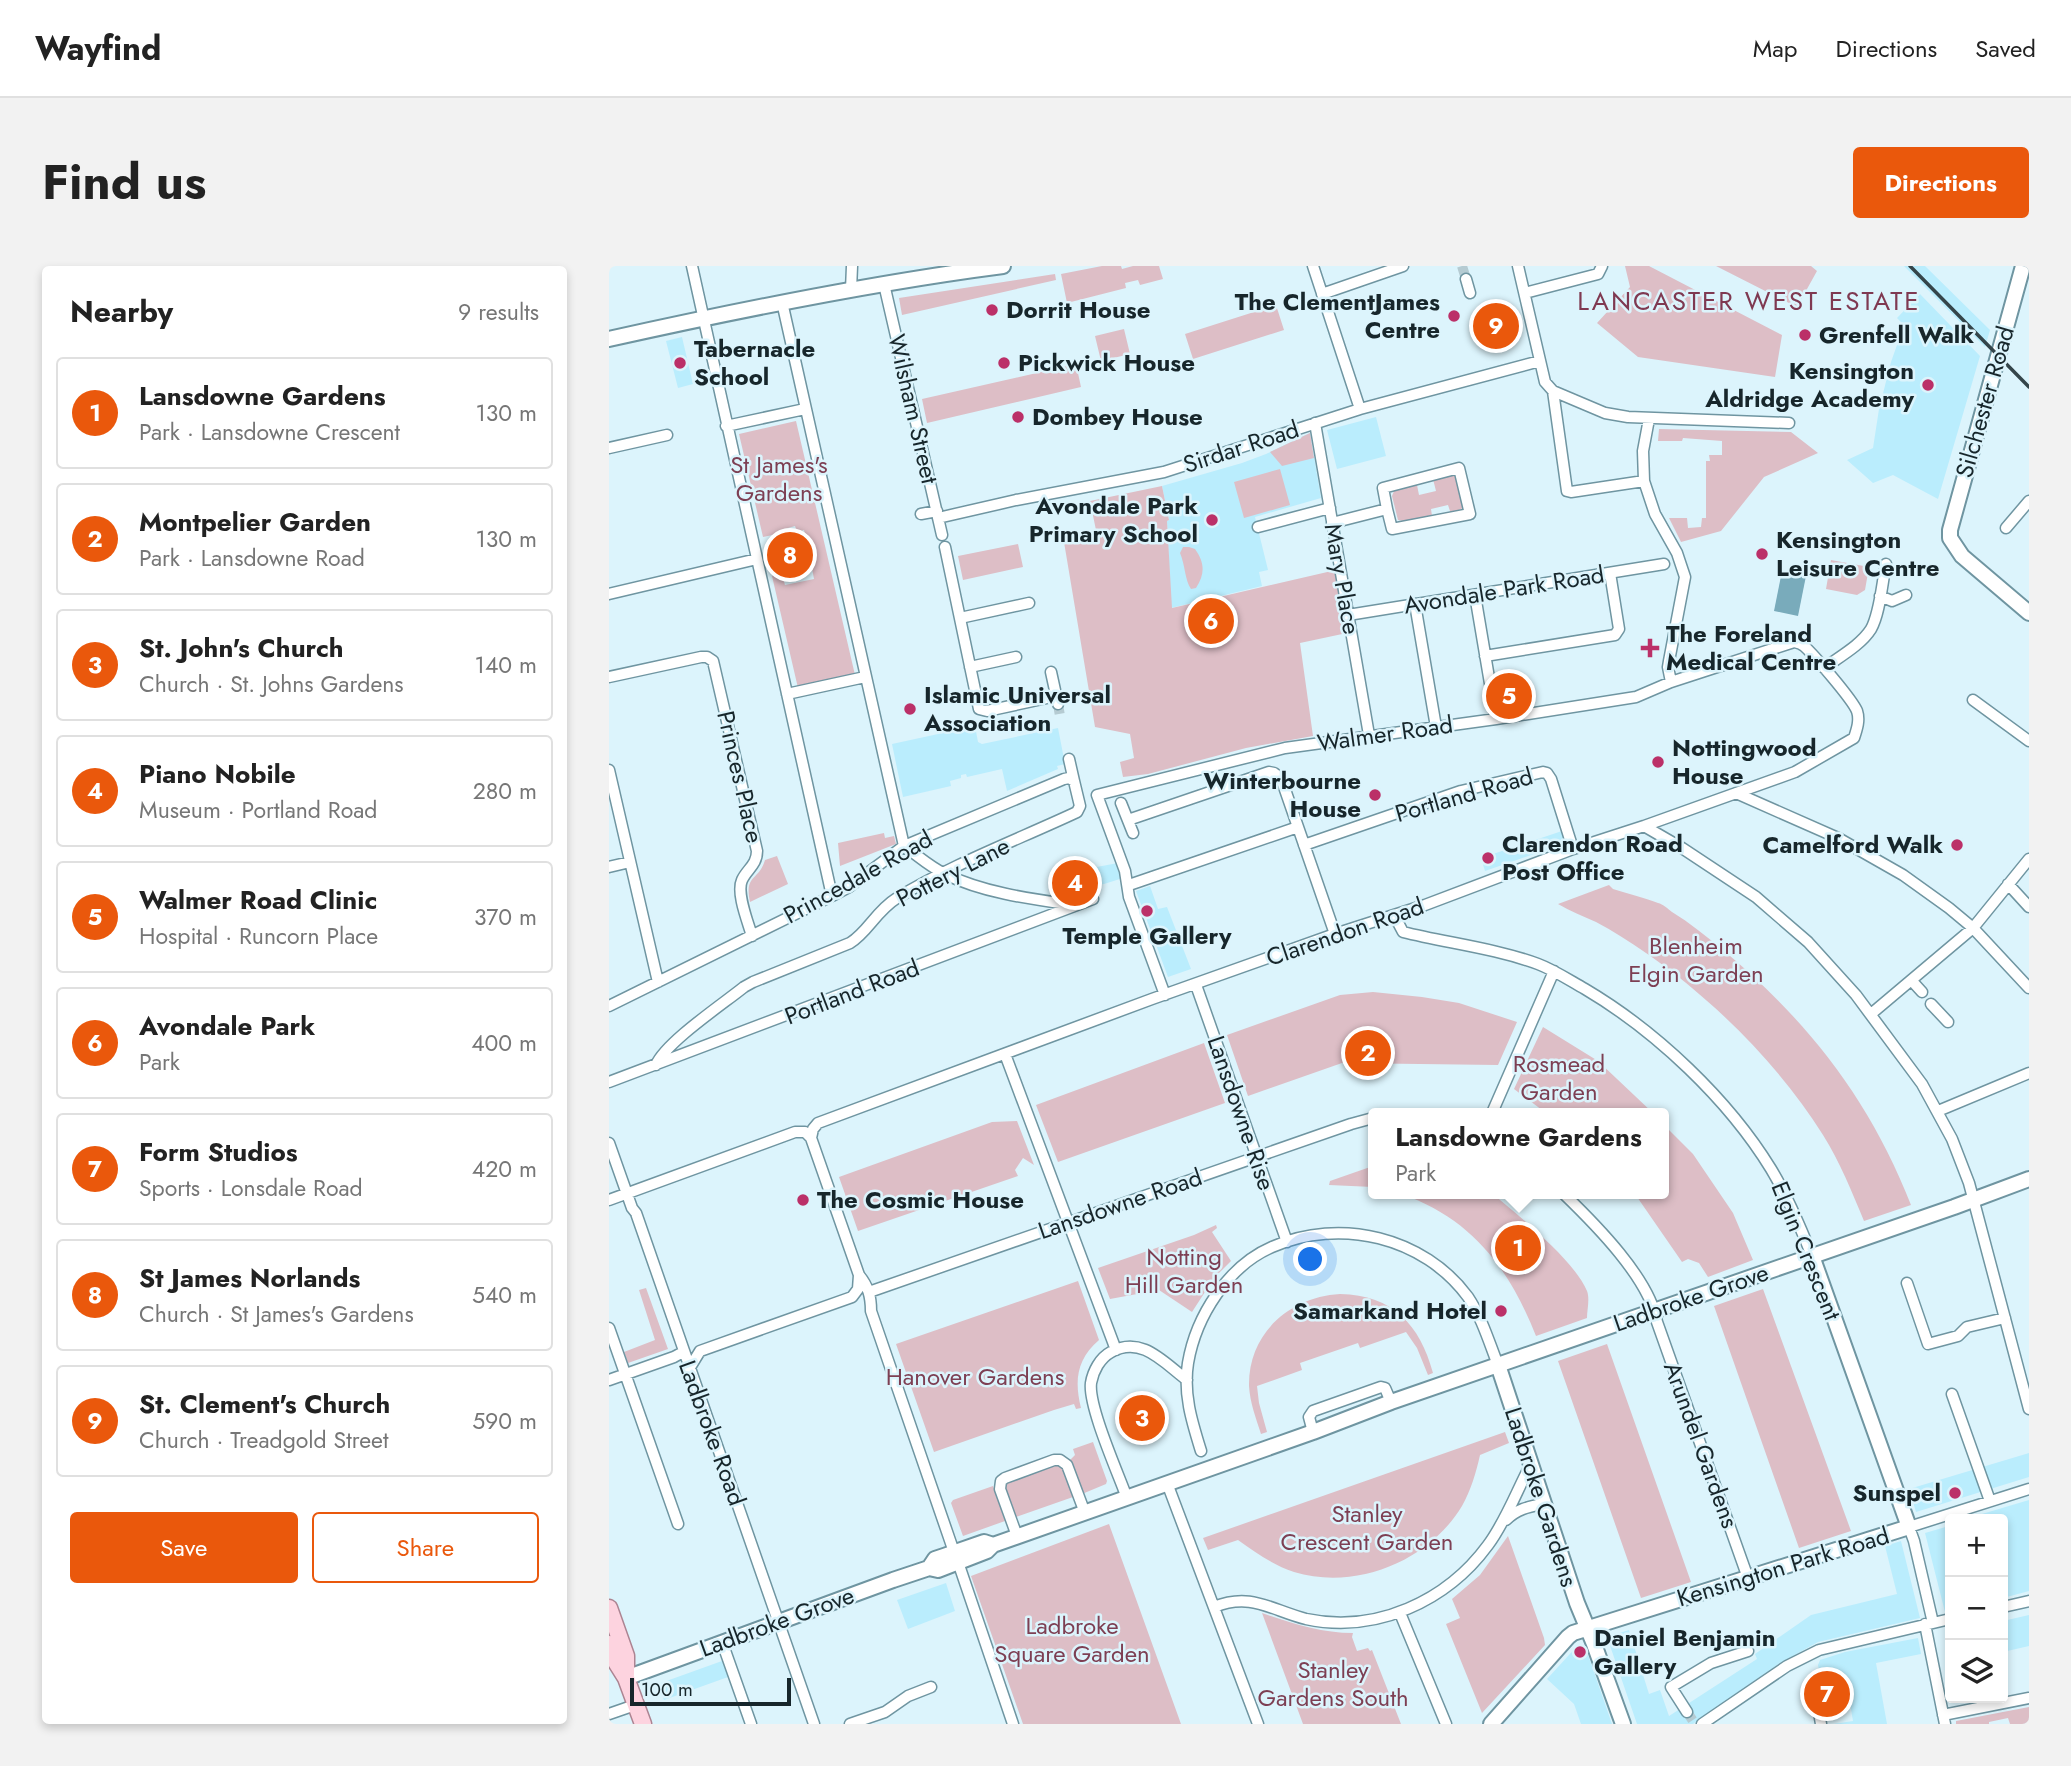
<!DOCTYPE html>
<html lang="en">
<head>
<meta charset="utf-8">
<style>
  :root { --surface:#fff; --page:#f2f2f2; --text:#222; --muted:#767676; --line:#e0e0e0; --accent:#ea580c }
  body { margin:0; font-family:Jost,sans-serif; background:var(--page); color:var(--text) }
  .controls { position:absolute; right:21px; bottom:21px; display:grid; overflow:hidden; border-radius:7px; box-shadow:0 4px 10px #0003 }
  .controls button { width:63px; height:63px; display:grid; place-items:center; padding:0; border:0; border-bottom:2px solid var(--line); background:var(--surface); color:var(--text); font:35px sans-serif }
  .scale { position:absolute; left:21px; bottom:18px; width:161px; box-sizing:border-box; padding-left:7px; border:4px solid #17262b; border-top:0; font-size:19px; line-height:24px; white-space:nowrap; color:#17262b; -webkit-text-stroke:5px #dcf4fc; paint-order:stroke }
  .you { position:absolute; left:702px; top:994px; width:24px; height:24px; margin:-18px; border:5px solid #fff; border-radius:50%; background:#1a73e8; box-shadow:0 0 0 10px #1a73e833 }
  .badge { display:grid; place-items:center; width:46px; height:46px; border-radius:50%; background:var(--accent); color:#fff; font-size:23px; font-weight:700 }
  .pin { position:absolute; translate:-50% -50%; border:4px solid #fff; box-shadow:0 2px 7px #0006 }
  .popup { position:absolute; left:759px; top:842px; width:301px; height:91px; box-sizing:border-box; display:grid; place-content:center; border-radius:7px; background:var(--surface); filter:drop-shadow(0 2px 5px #0005); font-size:23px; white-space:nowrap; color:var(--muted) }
  .popup b { font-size:26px; color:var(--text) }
  .popup::after { content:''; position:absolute; left:50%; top:100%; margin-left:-14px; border:14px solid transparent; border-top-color:var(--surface) }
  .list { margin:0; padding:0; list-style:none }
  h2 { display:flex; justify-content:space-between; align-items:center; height:91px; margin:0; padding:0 28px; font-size:30px }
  h2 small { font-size:23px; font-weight:400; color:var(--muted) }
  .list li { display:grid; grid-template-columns:46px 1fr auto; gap:21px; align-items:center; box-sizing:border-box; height:112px; margin:0 14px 14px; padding:0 14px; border:2px solid var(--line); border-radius:7px }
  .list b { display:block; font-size:26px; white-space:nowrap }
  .list p { margin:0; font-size:23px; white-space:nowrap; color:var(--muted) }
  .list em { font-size:23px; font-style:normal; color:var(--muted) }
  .actions { display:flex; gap:14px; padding:21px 28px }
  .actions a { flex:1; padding:16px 0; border:2px solid var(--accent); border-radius:7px; text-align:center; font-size:24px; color:var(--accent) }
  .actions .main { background:var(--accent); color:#fff }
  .icon { flex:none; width:38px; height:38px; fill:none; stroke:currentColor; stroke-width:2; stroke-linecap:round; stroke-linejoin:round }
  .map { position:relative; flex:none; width:1420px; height:1458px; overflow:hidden; border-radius:7px }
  header { display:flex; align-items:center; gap:42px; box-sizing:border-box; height:98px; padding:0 35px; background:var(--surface); border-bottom:2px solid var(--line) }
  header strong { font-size:33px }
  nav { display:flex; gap:38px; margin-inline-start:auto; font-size:24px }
  .intro { display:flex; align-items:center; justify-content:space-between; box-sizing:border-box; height:168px; padding:0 42px }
  h1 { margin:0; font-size:49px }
  .button { padding:18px 32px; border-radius:7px; background:var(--accent); color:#fff; font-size:24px; font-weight:700 }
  main { display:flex; gap:42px; padding:0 42px }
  aside { flex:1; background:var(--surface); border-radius:7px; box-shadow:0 4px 10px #0003 }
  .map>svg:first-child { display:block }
  .built { fill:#baedfd }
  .green { fill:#ddbec6 }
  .water { fill:#79abbb }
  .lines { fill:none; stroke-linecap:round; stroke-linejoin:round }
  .street-tunnel { stroke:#b5cbd2; stroke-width:10; stroke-dasharray:10 5; stroke-linecap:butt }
  .street-casing { stroke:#6f95a1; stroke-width:13 }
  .secondary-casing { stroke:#6f95a1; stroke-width:18 }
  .primary-casing { stroke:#ac8492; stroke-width:19 }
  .street { stroke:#fff; stroke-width:10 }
  .secondary { stroke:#fff; stroke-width:14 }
  .primary { stroke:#fdd3df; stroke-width:16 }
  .rail { stroke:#34454a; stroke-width:3.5 }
  .poi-dot { fill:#bb3068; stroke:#dcf4fc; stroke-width:2.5 }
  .labels { text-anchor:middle; stroke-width:5; stroke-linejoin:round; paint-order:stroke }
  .poi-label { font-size:24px; font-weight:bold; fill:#17262b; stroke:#dcf4fc; text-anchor:start }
  .street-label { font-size:24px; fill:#17262b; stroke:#dcf4fc }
  .park-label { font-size:24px; fill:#7d3f53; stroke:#dcf4fc }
  .neighbourhood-label { font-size:26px; letter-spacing:2px; fill:#7f3951; stroke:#dcf4fc }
</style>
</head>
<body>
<header>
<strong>Wayfind</strong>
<nav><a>Map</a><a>Directions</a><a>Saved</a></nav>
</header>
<div class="intro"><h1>Find us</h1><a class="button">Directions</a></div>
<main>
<aside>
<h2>Nearby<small>9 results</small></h2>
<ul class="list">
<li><span class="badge">1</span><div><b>Lansdowne Gardens</b><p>Park · Lansdowne Crescent</p></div><em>130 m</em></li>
<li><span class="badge">2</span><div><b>Montpelier Garden</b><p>Park · Lansdowne Road</p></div><em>130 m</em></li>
<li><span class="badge">3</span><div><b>St. John's Church</b><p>Church · St. Johns Gardens</p></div><em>140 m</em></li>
<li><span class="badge">4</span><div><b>Piano Nobile</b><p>Museum · Portland Road</p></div><em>280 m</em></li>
<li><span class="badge">5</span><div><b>Walmer Road Clinic</b><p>Hospital · Runcorn Place</p></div><em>370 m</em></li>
<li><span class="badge">6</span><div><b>Avondale Park</b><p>Park</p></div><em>400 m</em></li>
<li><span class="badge">7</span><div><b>Form Studios</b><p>Sports · Lonsdale Road</p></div><em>420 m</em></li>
<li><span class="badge">8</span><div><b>St James Norlands</b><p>Church · St James's Gardens</p></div><em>540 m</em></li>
<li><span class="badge">9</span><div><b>St. Clement's Church</b><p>Church · Treadgold Street</p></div><em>590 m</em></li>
</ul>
<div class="actions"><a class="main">Save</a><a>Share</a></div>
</aside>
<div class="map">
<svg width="1420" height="1458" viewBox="0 0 1420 1458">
  <rect width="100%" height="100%" fill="#dcf4fc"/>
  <path class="built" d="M1295 0H1316L1381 64 1376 81Z
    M1311 28 1371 90 1329 233 1284 209 1264 217 1238 194 1264 182 1270 143 1282 96 1295 59 1288 52Z
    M73 71 84 118 69 122 57 75Z
    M767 151 777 190 728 203 718 164Z
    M701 167 712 232 646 251 659 304 650 306 653 320 562 342 558 255 560 254 553 220 633 197 657 188Z
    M366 460 369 476 373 478 449 462 456 498 448 500 449 503 398 525 393 503 358 511 357 508 352 509V512L341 515 342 520 294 531 283 478Z
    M953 565 957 577 876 605 872 592Z
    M509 597 514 612 495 618 464 622 461 606Z
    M541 620 549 643 558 641 582 703 559 711 527 625Z
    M1420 1187V1211L1307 1246 1300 1223Z
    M1420 1234V1325L1394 1332V1253H1374L1373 1248Z
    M1340 1260 1341 1266V1345L1336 1346 1316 1267Z
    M1292 1275 1311 1352 1209 1376 1171 1397 1084 1458H1028L998 1371 1020 1364 1040 1428 1051 1424 1060 1450 1148 1393 1146 1388 1202 1349 1288 1328 1276 1280Z
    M337 1317 346 1345 299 1363 288 1334Z
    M1420 1349V1380L1394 1386V1355Z
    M1309 1372 1312 1388 1267 1397 1278 1458H1225L1244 1455 1241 1437 1216 1442 1209 1399 1211 1394 1236 1386Z
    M970 1378 976 1380 1003 1458H972L965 1438 938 1413Z
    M113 1395 119 1411 55 1434 49 1418Z"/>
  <path class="green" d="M493 0H512L513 3 524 0H550L554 13 531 19 529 14 516 17 517 22 458 37 452 8Z
    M1016 0H1040L1173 69 1166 111 1029 91 988 57 1021 21Z
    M1107 0H1202L1208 5 1188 41Z
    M446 8 447 14 293 49 290 32Z
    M667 39 675 64 584 93 576 68Z
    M515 63 521 88 492 95 486 70Z
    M467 98 472 121 318 157 313 133Z
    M187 155 246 409 189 422 163 310 173 308 176 319 205 313 200 287 205 285 203 277 198 278 195 264 188 266 186 260 172 264 173 267 154 271 130 168Z
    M1050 163 1182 166 1209 187 1155 211 1112 265 1072 276 1060 252H1078L1079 262 1092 261 1093 252H1097V195H1101L1100 189H1113V175L1074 172 1073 175H1049Z
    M701 167 705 192 673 200 661 186Z
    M671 203 681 239 635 252 625 216Z
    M845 208 849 210 856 239 854 242 842 248 839 239 822 243 823 250 794 255 789 254 783 230 785 225 808 219 810 229 827 225 824 213Z
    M553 220 560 254 558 255 563 342 727 304 738 367 691 377 704 470 637 482 539 508 514 511 511 496 525 492 521 468 486 461 455 276 488 269 481 235Z
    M409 278 414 301 354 314 349 290Z
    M574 281H580L586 283C596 297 596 308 587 322L582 323C576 315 576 298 571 287Z
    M1222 294 1260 301 1256 324 1248 329 1217 323Z
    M275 567 276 572 285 570 287 578 231 600 229 577Z
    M168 590 179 618 141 636C135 608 150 615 156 594Z
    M1000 619 1004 623C1019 628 1037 632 1049 637 1054 638 1059 643 1063 646 1081 657 1097 670 1114 684 1199 755 1261 834 1302 939L1255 955C1243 926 1231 896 1214 869 1170 799 1105 734 1037 687 1021 676 1004 665 987 656 974 650 961 645 949 638Z
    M764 726 813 731 850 737 908 756 889 799 733 797 639 830 618 769 731 729Z
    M934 761 989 795 1044 847H937L905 823Z
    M595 777 616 837 449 896 427 839Z
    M408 855 425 899 414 892 406 904 409 910 249 965 230 911 383 856Z
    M1054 858 1084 888 1124 947 1144 994 1099 1011 1090 997 1079 993 1073 996 1026 928H1054Z
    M764 900V921L720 919 721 915Z
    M792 928H884C910 950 965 994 978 1025 981 1033 978 1044 978 1052L927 1070C901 1004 863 952 792 928Z
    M607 959 608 962 603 966 622 995 605 1012 583 1046 550 1024 501 1033 489 1002 585 969Z
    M469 1015 490 1074C468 1093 465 1114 472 1142L467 1143 465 1138 445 1144 325 1186 287 1078Z
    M37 1022 59 1083 19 1097 15 1086 46 1074 30 1024Z
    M1154 1023 1242 1265 1190 1282 1105 1040Z
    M731 1028C784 1029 811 1059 824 1107L819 1109 808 1082 797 1066 751 1082 749 1077 691 1097 693 1104 648 1120 650 1137 658 1166 652 1168C647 1152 641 1137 640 1120 639 1067 681 1031 731 1028Z
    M998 1078 1082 1316 1032 1332 949 1095Z
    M896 1166 900 1177 871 1189C867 1207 862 1224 853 1240 820 1295 747 1325 685 1306 664 1299 647 1287 629 1274L599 1284 594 1272Z
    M484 1176 498 1215 497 1218 473 1228 461 1194 466 1189 464 1183Z
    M449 1198 454 1200 465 1230 464 1231 407 1251 396 1223 398 1217Z
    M384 1220 396 1255 354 1270 342 1237 344 1234Z
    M500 1258 572 1458H414L362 1310Z
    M899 1270 935 1372 936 1379 873 1447 837 1358 851 1352 843 1333 871 1309Z
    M653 1347C682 1357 712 1367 744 1367L743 1371 748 1385 759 1382 761 1385 763 1384 792 1458H694Z
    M1420 1441V1458H1401L1399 1452 1380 1456V1458H1347V1455Z"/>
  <path class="water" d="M1173 305 1197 310 1189 350 1165 345Z"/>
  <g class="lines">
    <path class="street-tunnel" d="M853 0 857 13
      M449 438 451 450
      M1078 1446 1084 1455"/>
    <defs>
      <path id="street" d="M83 0 223 630
        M704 0 751 143
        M909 0 936 116 944 125 958 225 962 226 1035 215
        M857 13 861 27
        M275 18 333 269
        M242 24 243 0
        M916 27 989 8 993 0
        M713 28 794 0
        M173 36 295 580C308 589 321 601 336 608 375 627 422 633 464 639
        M944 125 996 147 1019 151 1180 157
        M1040 153 1034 185 1035 215 1046 248 1068 287 1076 311 1060 395 1059 401 1062 416
        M706 157 760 469
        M117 160 196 143
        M0 182 58 169
        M312 248 328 245
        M329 252 407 234 555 206 751 143 931 95
        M723 257 778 243 774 222 850 202 861 248 783 263 778 243
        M649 261 721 242
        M1397 262 1420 235
        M336 281 370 443 378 445 447 430
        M0 328 148 293
        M866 329 887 453
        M1271 330 1283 335 1297 329
        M806 338 827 461
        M739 349 1055 298
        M351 352 420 337
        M876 390 1006 369 1010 363 1001 307
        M361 401 407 391
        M1215 402C1230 391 1252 379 1262 363 1271 347 1273 317 1277 298
        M442 406 449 438
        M0 411 92 391H98L104 395 148 585C148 599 138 603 133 614 127 627 139 656 143 670
        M178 428 256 411
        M1364 434 1420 475
        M460 493 465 515
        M0 504 49 716
        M1127 527 1229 572 1294 609 1340 642 1364 662 1420 722
        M512 537 524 567
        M519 554 660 506 665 507 672 512 726 668
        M1035 560 1073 582 1147 631 1199 676 1247 729 1313 818 1343 873 1360 917 1420 1143
        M695 579 852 525 934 506 938 507 942 513 964 583
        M0 601 21 596
        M1399 618 1420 641
        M520 619 689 561
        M785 649 794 666C838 677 885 682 929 698 945 704 960 714 976 723 1047 765 1119 833 1162 903 1179 931 1191 960 1203 990
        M1303 715 1313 726
        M587 719 678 976
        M1322 738 1339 756
        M0 740 223 630 240 621 295 580 455 513 460 512 465 515 471 540 468 546C408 574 344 598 288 632 267 645 259 666 241 677L144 716 135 721C114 738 57 776 47 799
        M1262 748 1364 662 1420 593
        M396 788 507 1084
        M0 816 484 633
        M1329 845 1420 807
        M883 847 945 705
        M0 877 23 942 27 947 205 1458
        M955 928C986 958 1041 1013 1048 1056L1139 1312
        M0 934 186 866H196L202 872
        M1298 1017 1319 1078 1349 1070 1358 1061 1396 1052
        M260 1026 742 858 764 852
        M0 1062 69 1258
        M80 1103 91 1085 243 1031 249 1023 250 1009
        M0 1114 65 1091 74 1086
        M1343 1128 1381 1235
        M704 1166 700 1151 704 1145 772 1121 776 1122 782 1136
        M592 1185C583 1156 574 1128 579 1097 587 1050 619 1000 663 981 731 951 815 971 859 1031 873 1052 880 1076 889 1099
        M558 1217 649 1458
        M518 1232C509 1207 479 1140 482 1117 484 1105 491 1092 502 1086 533 1069 555 1097 578 1114
        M897 1254C908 1243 919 1241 934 1238
        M408 1270 391 1223 392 1215 396 1212 445 1194H451L458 1199 476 1247
        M345 1286 262 1045C262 1030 259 1020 250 1009L202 872 204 863 209 857 543 733 726 668 816 639 964 583 1035 560 1186 506 1245 472C1248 463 1251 454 1248 445 1243 433 1205 389 1195 380 1191 377 1190 377 1185 376L1062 416 1027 431 887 453 676 482 488 529 516 605 520 631 556 729
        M349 1296 404 1458
        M605 1341C642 1326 662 1344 697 1353 767 1368 838 1335 879 1279 897 1255 908 1224 922 1198
        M1394 1341 1420 1335
        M791 1347 837 1458
        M1324 1357 1305 1275 1300 1261 1420 1223
        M1316 1358 1336 1458
        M113 1376 142 1458
        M1205 1417 1212 1458
        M1078 1446 1062 1421 1102 1397 1139 1385
        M0 1448 26 1439
        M1334 1449 1420 1432
        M241 1458 276 1446 299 1430 322 1421
        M1093 1458 1178 1400 1210 1384 1341 1353"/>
      <path id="secondary" d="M1414 0 1341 264V272L1353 290 1420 347
        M0 73C130 44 262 17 394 0
        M889 1099 968 1337 985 1378 1014 1458
        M320 1302 326 1293 335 1290 375 1276 384 1279
        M17 1412 284 1314 320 1302 329 1304 378 1285 384 1279 704 1166 782 1136 1345 941 1420 913
        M882 1458 959 1371 964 1367 1300 1261 1203 990"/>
      <path id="primary" d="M0 1342 17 1390V1409
        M0 1378 5 1393 17 1412 34 1458"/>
    </defs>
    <use href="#street" class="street-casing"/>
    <use href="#secondary" class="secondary-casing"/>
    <use href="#primary" class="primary-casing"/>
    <use href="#street" class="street"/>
    <use href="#secondary" class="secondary"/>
    <use href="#primary" class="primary"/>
    <path class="rail" d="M1301 0 1420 121"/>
  </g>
  <g class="poi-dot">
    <circle cx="383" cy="44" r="7"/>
    <circle cx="845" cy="50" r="7"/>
    <circle cx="1196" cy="69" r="7"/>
    <circle cx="71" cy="97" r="7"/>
    <circle cx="395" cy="97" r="7"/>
    <circle cx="1319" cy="119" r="7"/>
    <circle cx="409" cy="151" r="7"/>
    <circle cx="603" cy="254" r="7"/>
    <circle cx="1153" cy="288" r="7"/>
    <path d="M1037.5 371.5h7v7h7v7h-7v7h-7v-7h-7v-7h7z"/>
    <circle cx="301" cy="443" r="7"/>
    <circle cx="1049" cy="496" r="7"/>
    <circle cx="766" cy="529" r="7"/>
    <circle cx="1348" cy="579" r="7"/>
    <circle cx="879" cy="592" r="7"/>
    <circle cx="538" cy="645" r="7"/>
    <circle cx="194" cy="934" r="7"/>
    <circle cx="892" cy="1045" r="7"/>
    <circle cx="1346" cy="1227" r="7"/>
    <circle cx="971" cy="1386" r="7"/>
  </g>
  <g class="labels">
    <g class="poi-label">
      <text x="831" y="44" text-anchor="end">The ClementJames<tspan x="831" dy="28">Centre</tspan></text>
      <text x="397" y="52">Dorrit House</text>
      <text x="1210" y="77">Grenfell Walk</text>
      <text x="85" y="91">Tabernacle<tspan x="85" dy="28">School</tspan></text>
      <text x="409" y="105">Pickwick House</text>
      <text x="1305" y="113" text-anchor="end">Kensington<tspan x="1305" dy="28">Aldridge Academy</tspan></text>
      <text x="423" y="159">Dombey House</text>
      <text x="589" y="248" text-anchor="end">Avondale Park<tspan x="589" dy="28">Primary School</tspan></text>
      <text x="1167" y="282">Kensington<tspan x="1167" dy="28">Leisure Centre</tspan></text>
      <text x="1057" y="376">The Foreland<tspan x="1057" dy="28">Medical Centre</tspan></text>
      <text x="315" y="437">Islamic Universal<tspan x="315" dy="28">Association</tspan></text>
      <text x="1063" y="490">Nottingwood<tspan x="1063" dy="28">House</tspan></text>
      <text x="752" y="523" text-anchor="end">Winterbourne<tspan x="752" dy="28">House</tspan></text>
      <text x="893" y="586">Clarendon Road<tspan x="893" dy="28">Post Office</tspan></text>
      <text x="1334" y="587" text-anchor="end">Camelford Walk</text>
      <text x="538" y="678" text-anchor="middle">Temple Gallery</text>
      <text x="208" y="942">The Cosmic House</text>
      <text x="878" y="1053" text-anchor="end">Samarkand Hotel</text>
      <text x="1332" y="1235" text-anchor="end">Sunspel</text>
      <text x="985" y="1380">Daniel Benjamin<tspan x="985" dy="28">Gallery</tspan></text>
    </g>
    <g class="street-label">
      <text transform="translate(1376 136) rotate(-74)" y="8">Silchester Road</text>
      <text transform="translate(304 143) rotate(77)" y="8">Wilsham Street</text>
      <text transform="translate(632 181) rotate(-18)" y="8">Sirdar Road</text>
      <text transform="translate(733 313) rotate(80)" y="8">Mary Place</text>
      <text transform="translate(895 324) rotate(-9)" y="8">Avondale Park Road</text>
      <text transform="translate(776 468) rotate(-8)" y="8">Walmer Road</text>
      <text transform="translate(131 511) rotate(77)" y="8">Princes Place</text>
      <text transform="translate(855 529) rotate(-16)" y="8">Portland Road</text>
      <text transform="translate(344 606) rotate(-27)" y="8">Pottery Lane</text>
      <text transform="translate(249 611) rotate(-29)" y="8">Princedale Road</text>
      <text transform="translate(736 666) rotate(-19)" y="8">Clarendon Road</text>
      <text transform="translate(243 726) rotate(-21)" y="8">Portland Road</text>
      <text transform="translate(632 847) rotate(71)" y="8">Lansdowne Rise</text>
      <text transform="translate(511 938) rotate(-19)" y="8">Lansdowne Road</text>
      <text transform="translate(1197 985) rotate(68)" y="8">Elgin Crescent</text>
      <text transform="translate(1082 1032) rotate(-19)" y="8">Ladbroke Grove</text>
      <text transform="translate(103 1167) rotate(70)" y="8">Ladbroke Road</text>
      <text transform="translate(1092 1179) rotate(70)" y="8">Arundel Gardens</text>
      <text transform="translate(932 1231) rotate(72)" y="8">Ladbroke Gardens</text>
      <text transform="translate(1174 1301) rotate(-17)" y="8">Kensington Park Road</text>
      <text transform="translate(168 1356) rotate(-20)" y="8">Ladbroke Grove</text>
    </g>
    <g class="park-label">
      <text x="170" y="207">St James's<tspan x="170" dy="28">Gardens</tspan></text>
      <text x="1087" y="688">Blenheim<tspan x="1087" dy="28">Elgin Garden</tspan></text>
      <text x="950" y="806">Rosmead<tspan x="950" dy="28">Garden</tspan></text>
      <text x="575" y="999">Notting<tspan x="575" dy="28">Hill Garden</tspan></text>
      <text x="366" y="1119">Hanover Gardens</text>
      <text x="758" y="1256">Stanley<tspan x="758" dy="28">Crescent Garden</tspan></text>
      <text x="463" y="1368">Ladbroke<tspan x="463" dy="28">Square Garden</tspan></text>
      <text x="724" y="1412">Stanley<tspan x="724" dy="28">Gardens South</tspan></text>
    </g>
    <g class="neighbourhood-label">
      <text x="1140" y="44">LANCASTER WEST ESTATE</text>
    </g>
  </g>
</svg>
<div class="controls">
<button>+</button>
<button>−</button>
<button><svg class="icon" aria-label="layers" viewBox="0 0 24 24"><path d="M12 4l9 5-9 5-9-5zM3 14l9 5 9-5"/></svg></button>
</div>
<div class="scale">100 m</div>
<div class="you"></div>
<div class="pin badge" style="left:909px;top:982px">1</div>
<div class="popup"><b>Lansdowne Gardens</b>Park</div>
<div class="pin badge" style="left:759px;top:787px">2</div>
<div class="pin badge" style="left:533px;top:1152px">3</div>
<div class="pin badge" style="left:466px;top:617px">4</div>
<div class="pin badge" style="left:900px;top:430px">5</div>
<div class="pin badge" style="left:602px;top:355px">6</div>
<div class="pin badge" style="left:1218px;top:1428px">7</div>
<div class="pin badge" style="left:181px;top:289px">8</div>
<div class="pin badge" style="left:887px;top:60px">9</div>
</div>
</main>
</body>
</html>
